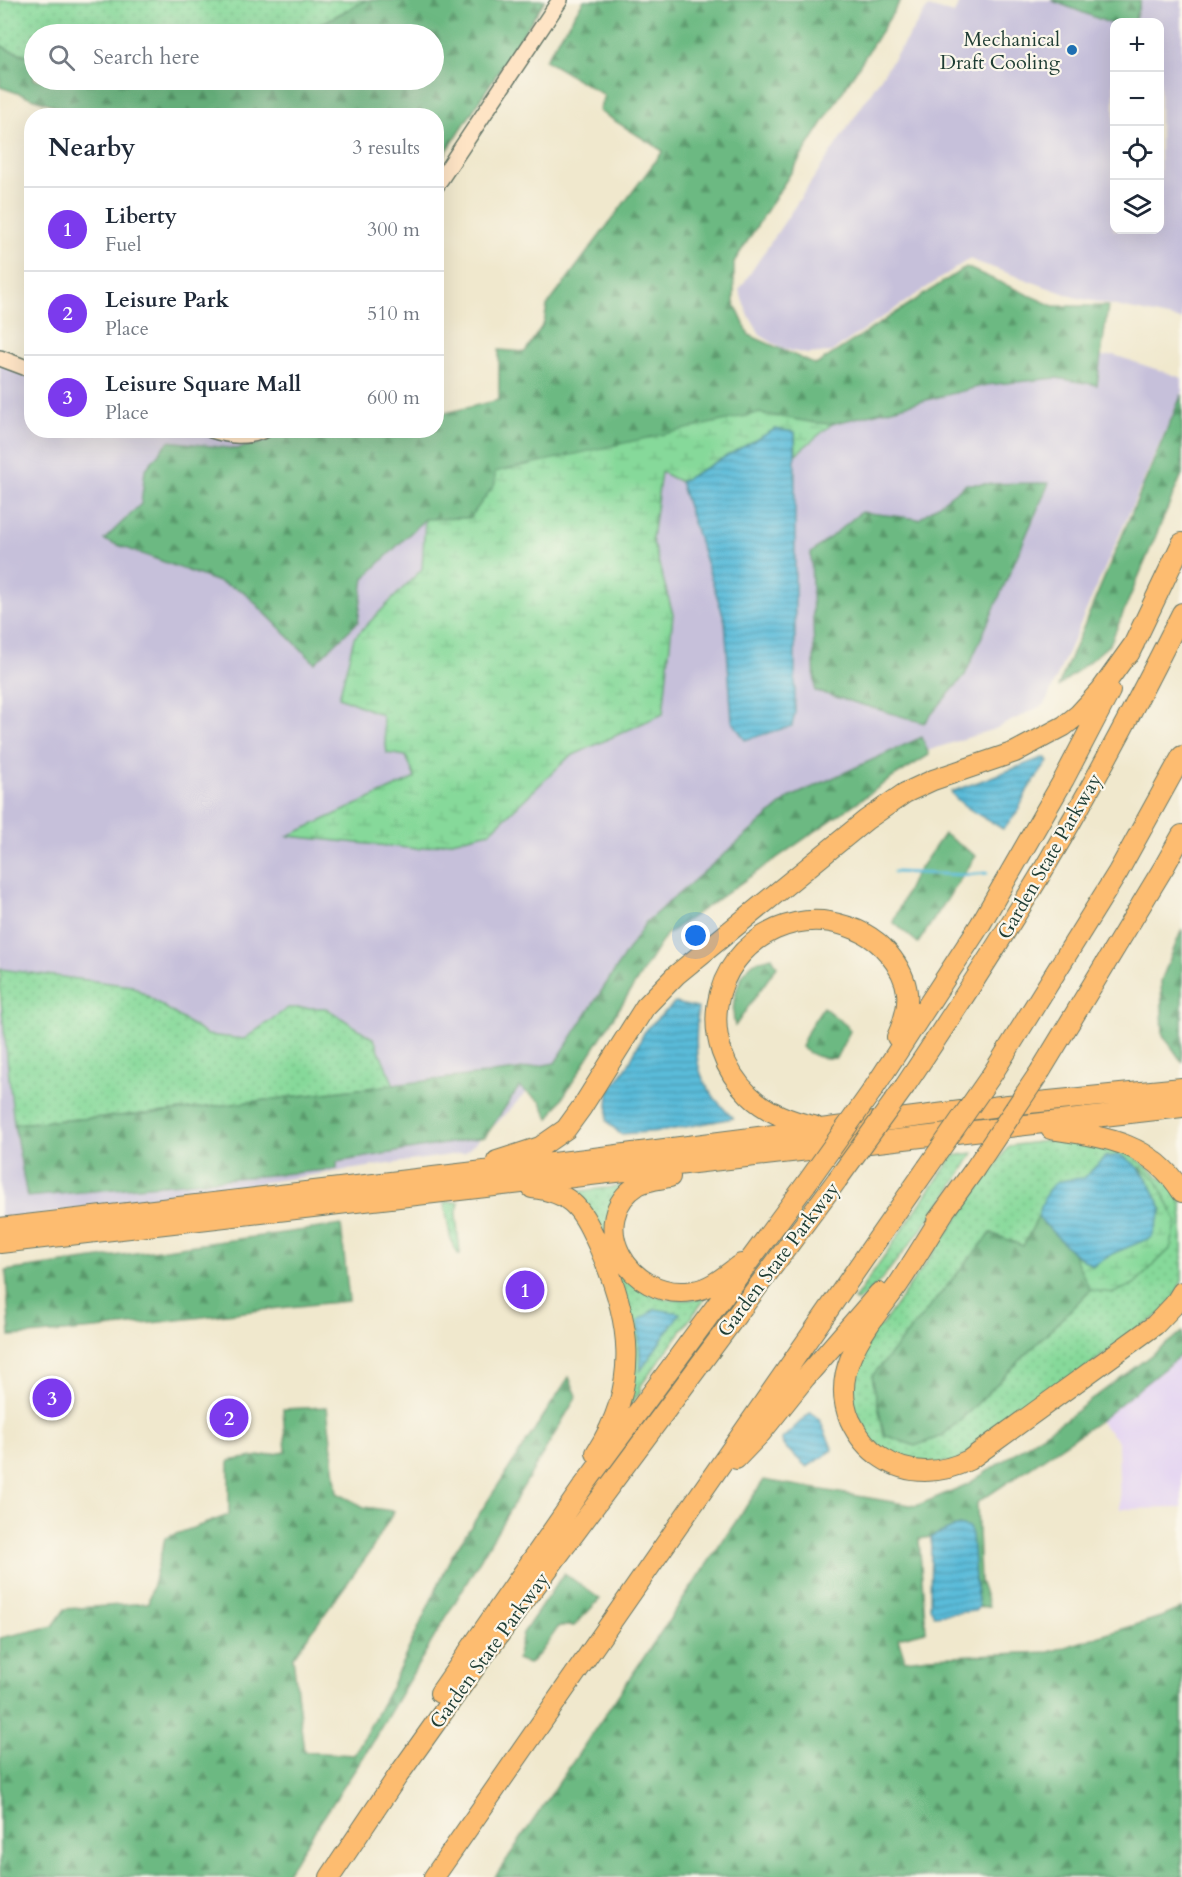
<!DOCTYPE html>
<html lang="en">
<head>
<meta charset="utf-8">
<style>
  :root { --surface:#fff; --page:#f2f2f3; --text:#1f2937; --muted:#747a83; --line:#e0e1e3; --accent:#7c3aed }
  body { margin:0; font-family:Cardo,serif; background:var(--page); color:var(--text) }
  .controls { position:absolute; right:18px; top:18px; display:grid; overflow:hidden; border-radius:12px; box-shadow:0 6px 24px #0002 }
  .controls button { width:54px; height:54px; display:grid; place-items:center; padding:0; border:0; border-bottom:2px solid var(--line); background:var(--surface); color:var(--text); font:30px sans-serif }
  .you { position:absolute; left:696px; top:936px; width:21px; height:21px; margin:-15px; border:4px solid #fff; border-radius:50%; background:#1a73e8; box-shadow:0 0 0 9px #1a73e833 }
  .badge { display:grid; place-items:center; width:39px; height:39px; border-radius:50%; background:var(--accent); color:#fff; font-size:20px; font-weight:700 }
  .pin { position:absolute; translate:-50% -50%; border:3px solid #fff; box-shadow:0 2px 6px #0006 }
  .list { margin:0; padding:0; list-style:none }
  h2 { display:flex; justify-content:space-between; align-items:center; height:78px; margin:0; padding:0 24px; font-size:26px }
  h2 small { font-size:20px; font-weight:400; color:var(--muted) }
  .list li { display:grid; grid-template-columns:39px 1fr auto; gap:18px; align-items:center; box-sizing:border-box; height:84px; padding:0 24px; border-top:2px solid var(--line) }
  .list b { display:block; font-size:22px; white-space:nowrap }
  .list p { margin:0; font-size:20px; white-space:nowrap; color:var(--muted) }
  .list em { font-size:20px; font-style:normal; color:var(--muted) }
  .icon { flex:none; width:33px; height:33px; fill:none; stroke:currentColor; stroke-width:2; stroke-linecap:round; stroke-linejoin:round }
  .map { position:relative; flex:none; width:1182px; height:1877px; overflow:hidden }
  .search { position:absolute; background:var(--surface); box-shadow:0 6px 24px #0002; left:24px; top:24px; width:420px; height:66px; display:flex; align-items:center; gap:15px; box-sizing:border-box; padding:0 21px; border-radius:33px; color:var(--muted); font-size:22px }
  .panel { position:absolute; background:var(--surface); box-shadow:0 6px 24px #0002; left:24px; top:108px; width:420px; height:330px; border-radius:24px }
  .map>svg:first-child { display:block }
  .built { fill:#e3d3f2 }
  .industrial { fill:#c6c0da; fill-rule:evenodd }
  .grass { fill:url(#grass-dots); stroke:#528b67; stroke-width:1.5 }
  .forest { fill:url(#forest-firs); stroke:#467b5b; stroke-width:1.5 }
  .wetland { fill:url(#wetland-marsh); stroke:#528b67; stroke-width:1.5 }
  .water { fill:url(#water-rules); stroke:#3c7c86; stroke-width:1.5 }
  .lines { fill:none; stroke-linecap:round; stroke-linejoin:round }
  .stream { stroke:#5abbd9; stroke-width:3 }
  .secondary-casing { stroke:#68796a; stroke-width:18 }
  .highway-casing { stroke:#68796a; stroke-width:22 }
  .secondary { stroke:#fee4c5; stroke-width:15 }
  .highway { stroke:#fdbc6f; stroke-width:20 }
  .highway-bridge-casing { stroke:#68796a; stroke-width:22; stroke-linecap:butt }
  .highway-bridge { stroke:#fdbc6f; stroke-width:20 }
  .poi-dot { fill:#1f6fb2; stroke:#fbf7ec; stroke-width:2 }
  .labels { text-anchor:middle; stroke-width:4.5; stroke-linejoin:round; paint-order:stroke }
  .poi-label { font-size:20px; fill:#1f3d34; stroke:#fbf7ec; text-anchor:end }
  .street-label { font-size:20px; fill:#1f3d34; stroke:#fbf7ec }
</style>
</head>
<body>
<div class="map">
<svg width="1182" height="1877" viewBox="0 0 1182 1877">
  <defs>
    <pattern id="grass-dots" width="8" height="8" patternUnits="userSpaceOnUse" patternTransform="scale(1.5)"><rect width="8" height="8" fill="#86d99a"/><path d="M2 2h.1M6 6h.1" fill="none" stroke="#73bb85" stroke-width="1.8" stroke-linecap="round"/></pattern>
    <pattern id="forest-firs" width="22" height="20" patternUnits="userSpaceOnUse" patternTransform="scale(1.5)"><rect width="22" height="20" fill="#6cb982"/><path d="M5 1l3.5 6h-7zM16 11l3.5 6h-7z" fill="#58986b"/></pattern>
    <pattern id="wetland-marsh" width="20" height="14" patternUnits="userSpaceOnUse" patternTransform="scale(1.5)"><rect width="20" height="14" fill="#86d99a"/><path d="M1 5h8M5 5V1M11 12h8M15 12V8" fill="none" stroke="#73bb85"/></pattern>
    <pattern id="water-rules" width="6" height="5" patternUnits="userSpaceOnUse" patternTransform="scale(1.5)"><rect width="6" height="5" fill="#5abbd9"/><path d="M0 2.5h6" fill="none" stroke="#4a99b1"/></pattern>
  </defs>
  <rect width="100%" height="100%" fill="#fbf7ec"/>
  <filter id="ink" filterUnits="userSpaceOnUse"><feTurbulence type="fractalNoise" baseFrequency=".0167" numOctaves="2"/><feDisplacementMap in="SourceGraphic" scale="12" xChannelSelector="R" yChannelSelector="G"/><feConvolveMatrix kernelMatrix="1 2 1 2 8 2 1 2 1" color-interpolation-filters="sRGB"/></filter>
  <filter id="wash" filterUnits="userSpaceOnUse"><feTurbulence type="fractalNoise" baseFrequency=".008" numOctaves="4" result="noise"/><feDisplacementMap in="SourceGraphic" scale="24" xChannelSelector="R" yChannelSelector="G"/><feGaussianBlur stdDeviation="1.35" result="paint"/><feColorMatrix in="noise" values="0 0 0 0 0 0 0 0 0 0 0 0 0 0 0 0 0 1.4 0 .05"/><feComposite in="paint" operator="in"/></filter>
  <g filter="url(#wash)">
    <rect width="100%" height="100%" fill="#f0e8cd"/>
    <path class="built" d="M1182 1354V1508L1120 1509 1118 1441 1099 1421Z"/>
    <path class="industrial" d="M960 0H1182V320L1074 297 969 259 831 352 807 354 783 349 760 335 747 312 739 290 928 7 954 14ZM1114 22H1160V230H1114Z
      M1114 355 1182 378V393L1045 704 997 728 921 753 633 955 610 1005 495 1125 464 1153 0 1221V358L31 370 32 430 267 431 342 465 1015 368Z"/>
    <path class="grass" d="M0 0H366L302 34H34V57L9 50 0 45Z
      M0 969 132 986 207 1035 244 1039 288 1008H326L374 1039 394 1085 157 1113 14 1124 0 991Z
      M1060 1139 1127 1151 1175 1189 1182 1203V1281L1175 1296 1163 1312 956 1462 909 1466 874 1447 853 1406 850 1382 874 1330 882 1325 1009 1146Z
      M973 1153C951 1193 922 1230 893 1265 882 1278 872 1293 857 1301L854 1300 953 1156Z
      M630 1185 624 1190 617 1267C643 1297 662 1304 702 1298L704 1300 639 1388 641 1391 618 1420 634 1361 574 1192Z
      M444 1202H459L456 1216 460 1254H458L451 1241Z"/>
    <path class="forest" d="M366 0H545L437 166 436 116 82 115 0 87V45L9 50 34 57V80H434V34H302Z
      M584 0H901L734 262V302L749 335 816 365 966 267 1053 306H1108L1097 385 1056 378 986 385 832 424 815 423 758 413 495 484 470 518 425 519 364 578 358 622 315 663 243 591 104 540 141 504 145 470 169 441 236 449 267 441 279 431 436 430 437 415 499 400V350L525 352 544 323 547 306 663 151 599 111 604 95 545 60Z
      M1051 0H1141L1134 22H1114V25Z
      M1182 394V474L1110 644 1058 687Z
      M1049 483 965 675 924 723 815 691 811 553 861 512 919 519 966 484Z
      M922 737 929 755 892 778 666 935 549 1119 541 1102 519 1087 485 1137 337 1162V1169L27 1197 14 1124 157 1113 517 1070 555 1063 646 922 789 798Z
      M944 834 976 856 918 943 893 922 913 878Z
      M1182 929V1062L1163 1035 1161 981Z
      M772 957 777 966 735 1026C730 1007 736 977 753 963 758 960 766 959 772 957Z
      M823 1007 847 1026 850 1031 836 1058C821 1059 812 1056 801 1047L809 1028Z
      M1038 1217 1073 1253 1090 1290 972 1409 942 1436 915 1446 884 1435 872 1376 991 1233 1023 1246Z
      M341 1225 349 1301C236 1311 124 1329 10 1336L6 1271Z
      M1182 1332V1354L1099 1421 977 1503 980 1581 989 1606 979 1607 975 1581 959 1525 931 1537 919 1539 926 1631 898 1638 905 1660 928 1657 1049 1652 1161 1617 1182 1608V1877H495L764 1480 916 1506 968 1484 1063 1421Z
      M569 1377 577 1396 364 1756 284 1877H0V1638L53 1626 65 1609 148 1603 165 1538 229 1515V1461L286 1452 283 1409 327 1407 337 1493 364 1507 394 1511 370 1552 293 1657 304 1752 354 1755 391 1687 451 1557Z
      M564 1573 600 1599 574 1626H559L540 1653 529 1664 517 1659 523 1633Z"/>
    <path class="wetland" d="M758 413 815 423 832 424 796 454 795 432 775 429 680 482 661 472 652 539 673 614 663 714 569 757 490 832 418 849 288 836 415 778 406 756 387 753 382 715 339 697 354 638 422 569 425 519 470 518 495 484V472Z
      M1140 1167 1156 1179 1177 1222 1170 1249 1134 1284 1114 1293 1090 1290 1073 1253 1093 1266 1114 1253 1162 1209 1151 1186Z"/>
    <path class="water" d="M775 429 795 432V713L792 726 745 740 732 721 725 621 680 482Z
      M1042 758H1046L1048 762 1028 789 1017 813 1003 829C989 820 959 806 951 792Z
      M675 1003 698 1008C694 1060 694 1081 733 1118L664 1131 620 1134 607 1121 609 1092 628 1065 646 1029Z
      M1119 1155C1144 1165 1152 1187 1162 1209L1152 1237 1114 1253 1093 1266 1073 1253 1038 1217C1048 1185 1049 1180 1084 1178L1105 1157Z
      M655 1309 680 1313 641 1370 638 1321Z
      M811 1412 820 1421 833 1450 807 1467 783 1445 782 1439Z
      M959 1525 969 1528 972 1534 975 1581 979 1607 975 1611 934 1615 930 1607 931 1537Z"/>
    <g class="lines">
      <path class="stream" d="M894 872 965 875 987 873"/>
    </g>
  </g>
  <g filter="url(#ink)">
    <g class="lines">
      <defs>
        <path id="secondary" d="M436 186 560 0
          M0 358 32 370
          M211 430C229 436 246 438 265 430"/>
        <path id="highway" d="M1129 654 1182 543
          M1041 1070 1164 867 1182 835
          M993 1073 1118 872 1182 756
          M905 1086C953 1014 1001 941 1045 867 1094 784 1139 699 1182 613
          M872 1091 980 925 1064 779 1110 691
          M814 1126C792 1122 766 1112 749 1095 697 1044 708 960 776 929 793 922 812 919 830 922 852 926 874 936 888 953 912 982 912 1004 897 1037
          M1051 1129C1104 1137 1151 1142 1182 1192
          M497 1161 540 1147 566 1129 582 1107 645 1007 676 975 774 895 866 820 905 793 933 780 1015 752 1064 726 1079 714 1101 690 1134 644
          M670 1177C660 1179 647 1180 638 1185 584 1219 627 1302 693 1291 711 1289 727 1274 741 1264
          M532 1188C574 1192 583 1212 599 1247 631 1319 641 1383 596 1453
          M944 1212C929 1236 914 1261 898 1285 870 1324 828 1368 850 1420 857 1435 868 1449 882 1458 909 1476 941 1474 969 1460L1155 1325 1174 1305 1182 1292
          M937 1221 974 1170
          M0 1228 586 1159 1008 1105 1182 1088
          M0 1243 1182 1107
          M736 1459 761 1433 805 1378 879 1293
          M440 1693 582 1488 806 1184
          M330 1877 397 1777 476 1666 837 1180
          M434 1877 927 1168"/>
      </defs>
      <use href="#secondary" class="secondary-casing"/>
      <use href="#highway" class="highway-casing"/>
      <use href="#secondary" class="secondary"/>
      <use href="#highway" class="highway"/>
      <defs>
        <path id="highway-bridge" d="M927 1168 993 1073
          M974 1170 1041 1070
          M837 1180 905 1086
          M806 1184 872 1091"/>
      </defs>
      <use href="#highway-bridge" class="highway-bridge-casing"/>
      <use href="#highway-bridge" class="highway-bridge"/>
    </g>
  </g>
  <circle class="poi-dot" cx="1072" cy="50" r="6"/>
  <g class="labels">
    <g class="poi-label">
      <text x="1060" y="46">Mechanical<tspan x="1060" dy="23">Draft Cooling</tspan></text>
    </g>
    <g class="street-label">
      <text transform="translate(1049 856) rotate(-60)" y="7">Garden State Parkway</text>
      <text transform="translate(778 1259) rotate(-53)" y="7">Garden State Parkway</text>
      <text transform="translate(489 1650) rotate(-54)" y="7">Garden State Parkway</text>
    </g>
  </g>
</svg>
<div class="controls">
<button>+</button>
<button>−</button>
<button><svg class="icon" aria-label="locate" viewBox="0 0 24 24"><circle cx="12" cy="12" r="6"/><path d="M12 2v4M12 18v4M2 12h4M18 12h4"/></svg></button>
<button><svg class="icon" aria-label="layers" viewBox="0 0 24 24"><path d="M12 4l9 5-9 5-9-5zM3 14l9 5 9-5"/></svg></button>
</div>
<div class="you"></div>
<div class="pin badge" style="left:525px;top:1290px">1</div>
<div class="pin badge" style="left:229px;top:1418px">2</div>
<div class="pin badge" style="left:52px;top:1398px">3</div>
<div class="search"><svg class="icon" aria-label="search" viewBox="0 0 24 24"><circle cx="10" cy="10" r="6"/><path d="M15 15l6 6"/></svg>Search here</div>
<section class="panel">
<h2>Nearby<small>3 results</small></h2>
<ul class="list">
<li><span class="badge">1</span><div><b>Liberty</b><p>Fuel</p></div><em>300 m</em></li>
<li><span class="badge">2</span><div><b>Leisure Park</b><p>Place</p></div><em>510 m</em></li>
<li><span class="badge">3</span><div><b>Leisure Square Mall</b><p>Place</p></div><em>600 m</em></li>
</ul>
</section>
</div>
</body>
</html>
